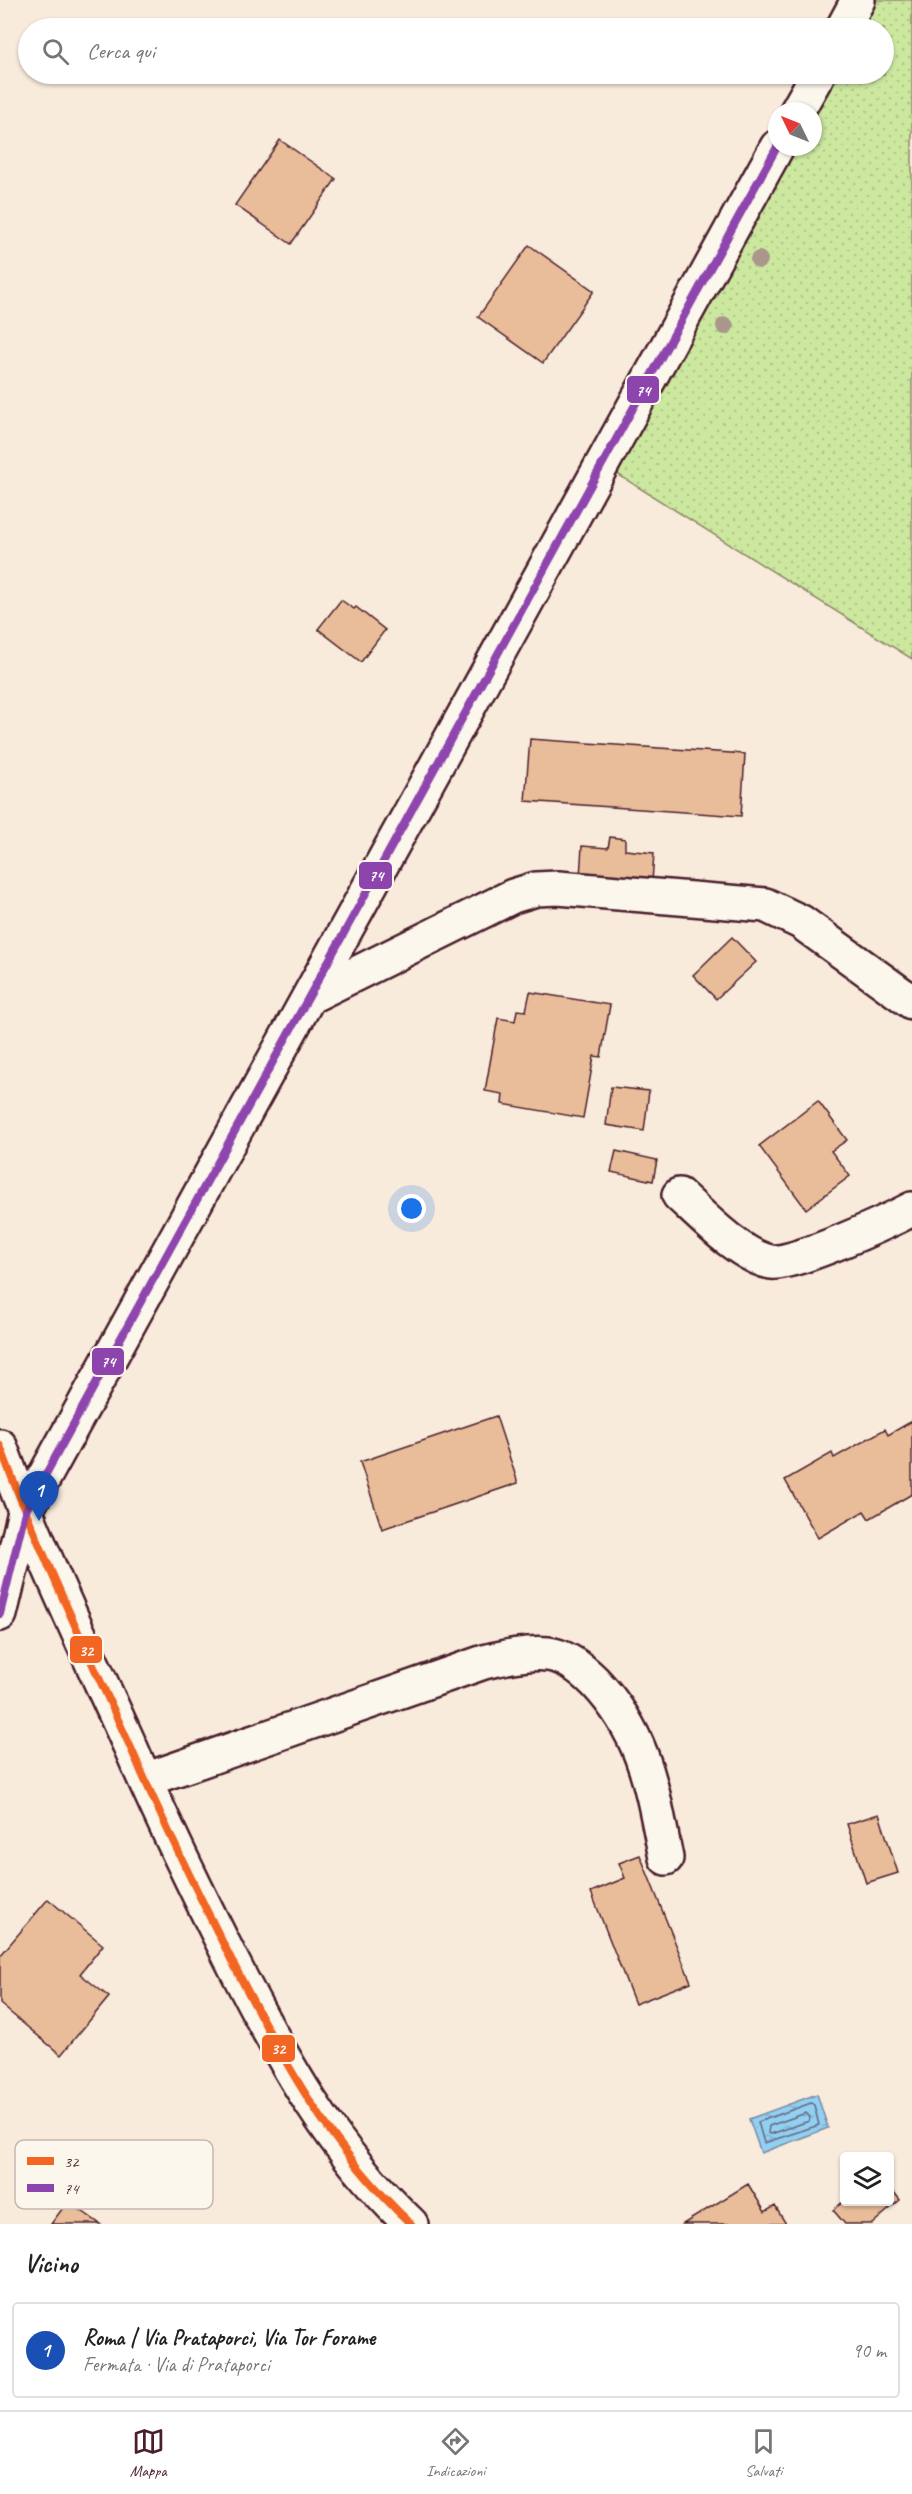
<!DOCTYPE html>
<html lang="it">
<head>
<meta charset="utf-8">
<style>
  :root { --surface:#fff; --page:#f2f2f2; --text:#222; --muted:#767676; --line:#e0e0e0; --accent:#4a1f2b }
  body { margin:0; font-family:Caveat,sans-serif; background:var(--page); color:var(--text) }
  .controls { position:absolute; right:18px; bottom:18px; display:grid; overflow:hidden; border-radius:6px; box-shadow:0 2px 4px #0004 }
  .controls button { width:54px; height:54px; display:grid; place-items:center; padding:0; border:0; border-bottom:2px solid var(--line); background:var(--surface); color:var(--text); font:30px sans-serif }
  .compass { position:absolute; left:768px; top:102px; width:54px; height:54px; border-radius:50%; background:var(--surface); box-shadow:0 2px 4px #0004; rotate:313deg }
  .you { position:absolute; left:412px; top:1209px; width:21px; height:21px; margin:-15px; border:4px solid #fff; border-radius:50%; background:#1a73e8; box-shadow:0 0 0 9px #1a73e833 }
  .badge { display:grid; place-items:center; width:39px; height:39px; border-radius:50%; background:var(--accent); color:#fff; font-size:20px; font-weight:700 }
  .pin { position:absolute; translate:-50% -50px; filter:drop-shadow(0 2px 3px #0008) }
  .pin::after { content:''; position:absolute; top:32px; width:21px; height:18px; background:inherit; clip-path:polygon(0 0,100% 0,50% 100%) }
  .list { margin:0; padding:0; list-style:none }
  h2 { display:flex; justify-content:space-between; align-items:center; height:78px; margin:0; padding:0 24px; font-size:26px }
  h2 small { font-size:20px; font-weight:400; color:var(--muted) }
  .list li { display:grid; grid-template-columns:39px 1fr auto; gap:18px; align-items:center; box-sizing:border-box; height:96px; margin:0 12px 12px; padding:0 12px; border:2px solid var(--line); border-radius:6px }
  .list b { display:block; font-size:22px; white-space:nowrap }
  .list p { margin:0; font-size:20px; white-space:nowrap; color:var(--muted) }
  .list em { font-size:20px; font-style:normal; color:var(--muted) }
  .icon { flex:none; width:33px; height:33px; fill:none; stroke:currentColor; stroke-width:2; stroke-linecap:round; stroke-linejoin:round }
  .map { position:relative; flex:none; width:912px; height:2224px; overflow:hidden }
  .search { position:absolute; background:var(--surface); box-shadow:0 2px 4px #0004; left:18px; right:18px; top:18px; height:66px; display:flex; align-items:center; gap:15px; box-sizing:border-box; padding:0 21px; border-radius:33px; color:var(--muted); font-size:22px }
  .sheet { height:186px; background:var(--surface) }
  nav { display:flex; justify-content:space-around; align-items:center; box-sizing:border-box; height:84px; border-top:2px solid var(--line); background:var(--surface); font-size:16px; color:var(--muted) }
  nav a { display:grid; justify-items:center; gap:3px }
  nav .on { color:var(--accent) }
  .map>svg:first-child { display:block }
  .grass { fill:url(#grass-dots); stroke:#8b8465; stroke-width:1.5 }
  .water { fill:url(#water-ripples); stroke:#7589a2; stroke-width:1.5 }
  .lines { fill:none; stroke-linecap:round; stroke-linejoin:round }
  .shore { stroke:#66667b; stroke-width:1.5 }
  .building { fill:#eabd9a; stroke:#4a1f2b; stroke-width:1.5 }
  .minor-casing { stroke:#4a1f2b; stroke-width:38 }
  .minor { stroke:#fbf7ec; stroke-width:33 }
  .bus-1-casing { stroke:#fbf7ec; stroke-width:12 }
  .bus-2-casing { stroke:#fbf7ec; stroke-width:12 }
  .bus-1 { stroke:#f26522; stroke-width:8 }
  .bus-2 { stroke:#8e44ad; stroke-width:8 }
  .tree { fill:#aa968b }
  .key { fill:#fbf7ec; stroke:#c6b6b2; stroke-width:1.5 }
  .key-label { font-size:16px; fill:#4a1f2b }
  .line-badge { stroke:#fbf7ec; stroke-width:2 }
  .badge-label { font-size:16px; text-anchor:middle; font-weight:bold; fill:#fff }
</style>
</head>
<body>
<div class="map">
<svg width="912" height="2224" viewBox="0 0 912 2224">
  <defs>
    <pattern id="grass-dots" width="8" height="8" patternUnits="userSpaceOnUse" patternTransform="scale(1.5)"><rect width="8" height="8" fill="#cce89f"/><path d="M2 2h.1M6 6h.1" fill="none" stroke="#b1c789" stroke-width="1.8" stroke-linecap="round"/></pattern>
    <pattern id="water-ripples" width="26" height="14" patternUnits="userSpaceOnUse" patternTransform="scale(1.5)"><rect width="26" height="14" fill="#91d0f2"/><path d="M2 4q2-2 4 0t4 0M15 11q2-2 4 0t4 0" fill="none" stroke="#7fb2d0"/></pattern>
  </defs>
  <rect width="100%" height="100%" fill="#f8ebdc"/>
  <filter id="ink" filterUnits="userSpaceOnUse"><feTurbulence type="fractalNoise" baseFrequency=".0167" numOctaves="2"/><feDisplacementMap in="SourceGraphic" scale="12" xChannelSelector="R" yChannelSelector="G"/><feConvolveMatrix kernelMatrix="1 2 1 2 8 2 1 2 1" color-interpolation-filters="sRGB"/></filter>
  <g filter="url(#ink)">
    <path class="grass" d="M858 0H912V659L603 465 777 147H813V111L818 74H884V28H843Z"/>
    <path class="water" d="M817 2094 828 2128 761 2153 749 2119Z"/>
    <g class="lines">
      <path class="shore" d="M811 2103 814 2105 819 2125 764 2143 758 2122Z
        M806 2113 810 2117 809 2121 771 2134 768 2133 769 2126Z"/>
    </g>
    <path class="building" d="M280 140 336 179 291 244 235 205Z
      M529 245 594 291 543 363 478 317Z
      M341 600 354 609 356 607 385 630 361 662 318 629Z
      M530 739 745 754 741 816 525 801Z
      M610 837 625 839V850L654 853 652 882 580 877 582 846 608 848Z
      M732 937 756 962 716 999 693 975Z
      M530 992 610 1005 601 1057 594 1056 583 1118 502 1104 503 1094 485 1091 498 1018 515 1021 517 1010 526 1011Z
      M611 1087 649 1091 644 1131 606 1125Z
      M818 1101 847 1140 831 1151 850 1176 806 1209 759 1146Z
      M616 1151 657 1160 653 1181 611 1172Z
      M496 1416 518 1483 382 1529 360 1462Z
      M912 1421V1494L869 1519 864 1511 818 1538 785 1480 832 1453 834 1458 885 1429 888 1435Z
      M879 1814 898 1873 866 1883 847 1824Z
      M640 1855 691 1982 635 2004 591 1892 625 1878 619 1863Z
      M48 1899 103 1945 80 1974 109 1997 61 2055 0 2004V1956Z
      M748 2184 765 2212 775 2206 786 2224H683Z
      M890 2187 900 2200 872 2224H845L833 2210 844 2201 890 2202Z
      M68 2201 100 2224H51Z"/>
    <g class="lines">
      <defs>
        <path id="minor" d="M843 28 858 0
          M797 111 818 74
          M309 997 513 896 536 889 558 888 765 905 801 922 912 1002
          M679 1195C701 1215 741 1257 771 1262 792 1266 889 1221 912 1209
          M0 1446C38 1548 85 1647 130 1746 162 1820 197 1892 233 1963 283 2061 330 2148 411 2224
          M0 1614 25 1512 777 147
          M145 1780 484 1662C505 1657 527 1652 548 1654 566 1656 583 1670 595 1682 646 1736 652 1789 666 1858"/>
      </defs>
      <use href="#minor" class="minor-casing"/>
      <use href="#minor" class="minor"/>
      <defs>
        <path id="bus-1" d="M0 1446C38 1548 85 1647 130 1746 162 1820 197 1892 233 1963 283 2061 330 2148 411 2224"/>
        <path id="bus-2" d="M0 1614 25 1512 777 147"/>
      </defs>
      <use href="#bus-1" class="bus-1-casing"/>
      <use href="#bus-2" class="bus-2-casing"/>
      <use href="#bus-1" class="bus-1"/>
      <use href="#bus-2" class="bus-2"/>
    </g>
    <g class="tree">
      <circle cx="759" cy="260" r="9"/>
      <circle cx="725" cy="326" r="9"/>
    </g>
  </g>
  <rect x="15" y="2140" width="198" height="69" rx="9" class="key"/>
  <rect x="27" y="2157" width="27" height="8" fill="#f26522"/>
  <rect x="27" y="2184" width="27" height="8" fill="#8e44ad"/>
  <g class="key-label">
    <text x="64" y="2167">32</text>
    <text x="64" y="2194">74</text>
  </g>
  <g class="line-badge">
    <rect x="626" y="375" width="34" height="29" rx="6" fill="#8e44ad"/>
    <rect x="358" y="861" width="35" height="29" rx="6" fill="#8e44ad"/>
    <rect x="91" y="1347" width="34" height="29" rx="6" fill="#8e44ad"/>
    <rect x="69" y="1635" width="34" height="29" rx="6" fill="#f26522"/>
    <rect x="261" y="2034" width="35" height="29" rx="6" fill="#f26522"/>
  </g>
  <g class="badge-label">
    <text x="643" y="396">74</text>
    <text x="376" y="881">74</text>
    <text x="108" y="1367">74</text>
    <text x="86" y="1656">32</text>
    <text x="278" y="2054">32</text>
  </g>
</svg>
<div class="controls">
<button><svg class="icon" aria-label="layers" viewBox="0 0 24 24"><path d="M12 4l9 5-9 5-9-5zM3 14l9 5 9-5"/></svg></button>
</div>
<svg class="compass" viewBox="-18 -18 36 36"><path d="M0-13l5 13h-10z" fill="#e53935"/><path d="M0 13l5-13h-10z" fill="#767676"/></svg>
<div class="you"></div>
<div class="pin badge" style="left:39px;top:1521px;background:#1a4fb4">1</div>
<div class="search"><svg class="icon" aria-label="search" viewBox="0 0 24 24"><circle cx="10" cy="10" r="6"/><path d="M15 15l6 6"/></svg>Cerca qui</div>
</div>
<section class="sheet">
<h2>Vicino<small></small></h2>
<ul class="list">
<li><span class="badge" style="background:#1a4fb4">1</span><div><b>Roma | Via Prataporci, Via Tor Forame</b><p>Fermata · Via di Prataporci</p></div><em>90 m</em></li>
</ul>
</section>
<nav>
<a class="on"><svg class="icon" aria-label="map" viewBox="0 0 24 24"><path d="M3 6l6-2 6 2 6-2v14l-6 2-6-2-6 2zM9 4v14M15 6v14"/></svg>Mappa</a>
<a><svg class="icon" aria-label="directions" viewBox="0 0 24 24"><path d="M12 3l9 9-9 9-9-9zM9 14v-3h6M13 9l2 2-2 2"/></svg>Indicazioni</a>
<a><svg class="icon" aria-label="saved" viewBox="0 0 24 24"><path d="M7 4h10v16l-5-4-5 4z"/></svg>Salvati</a>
</nav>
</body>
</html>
